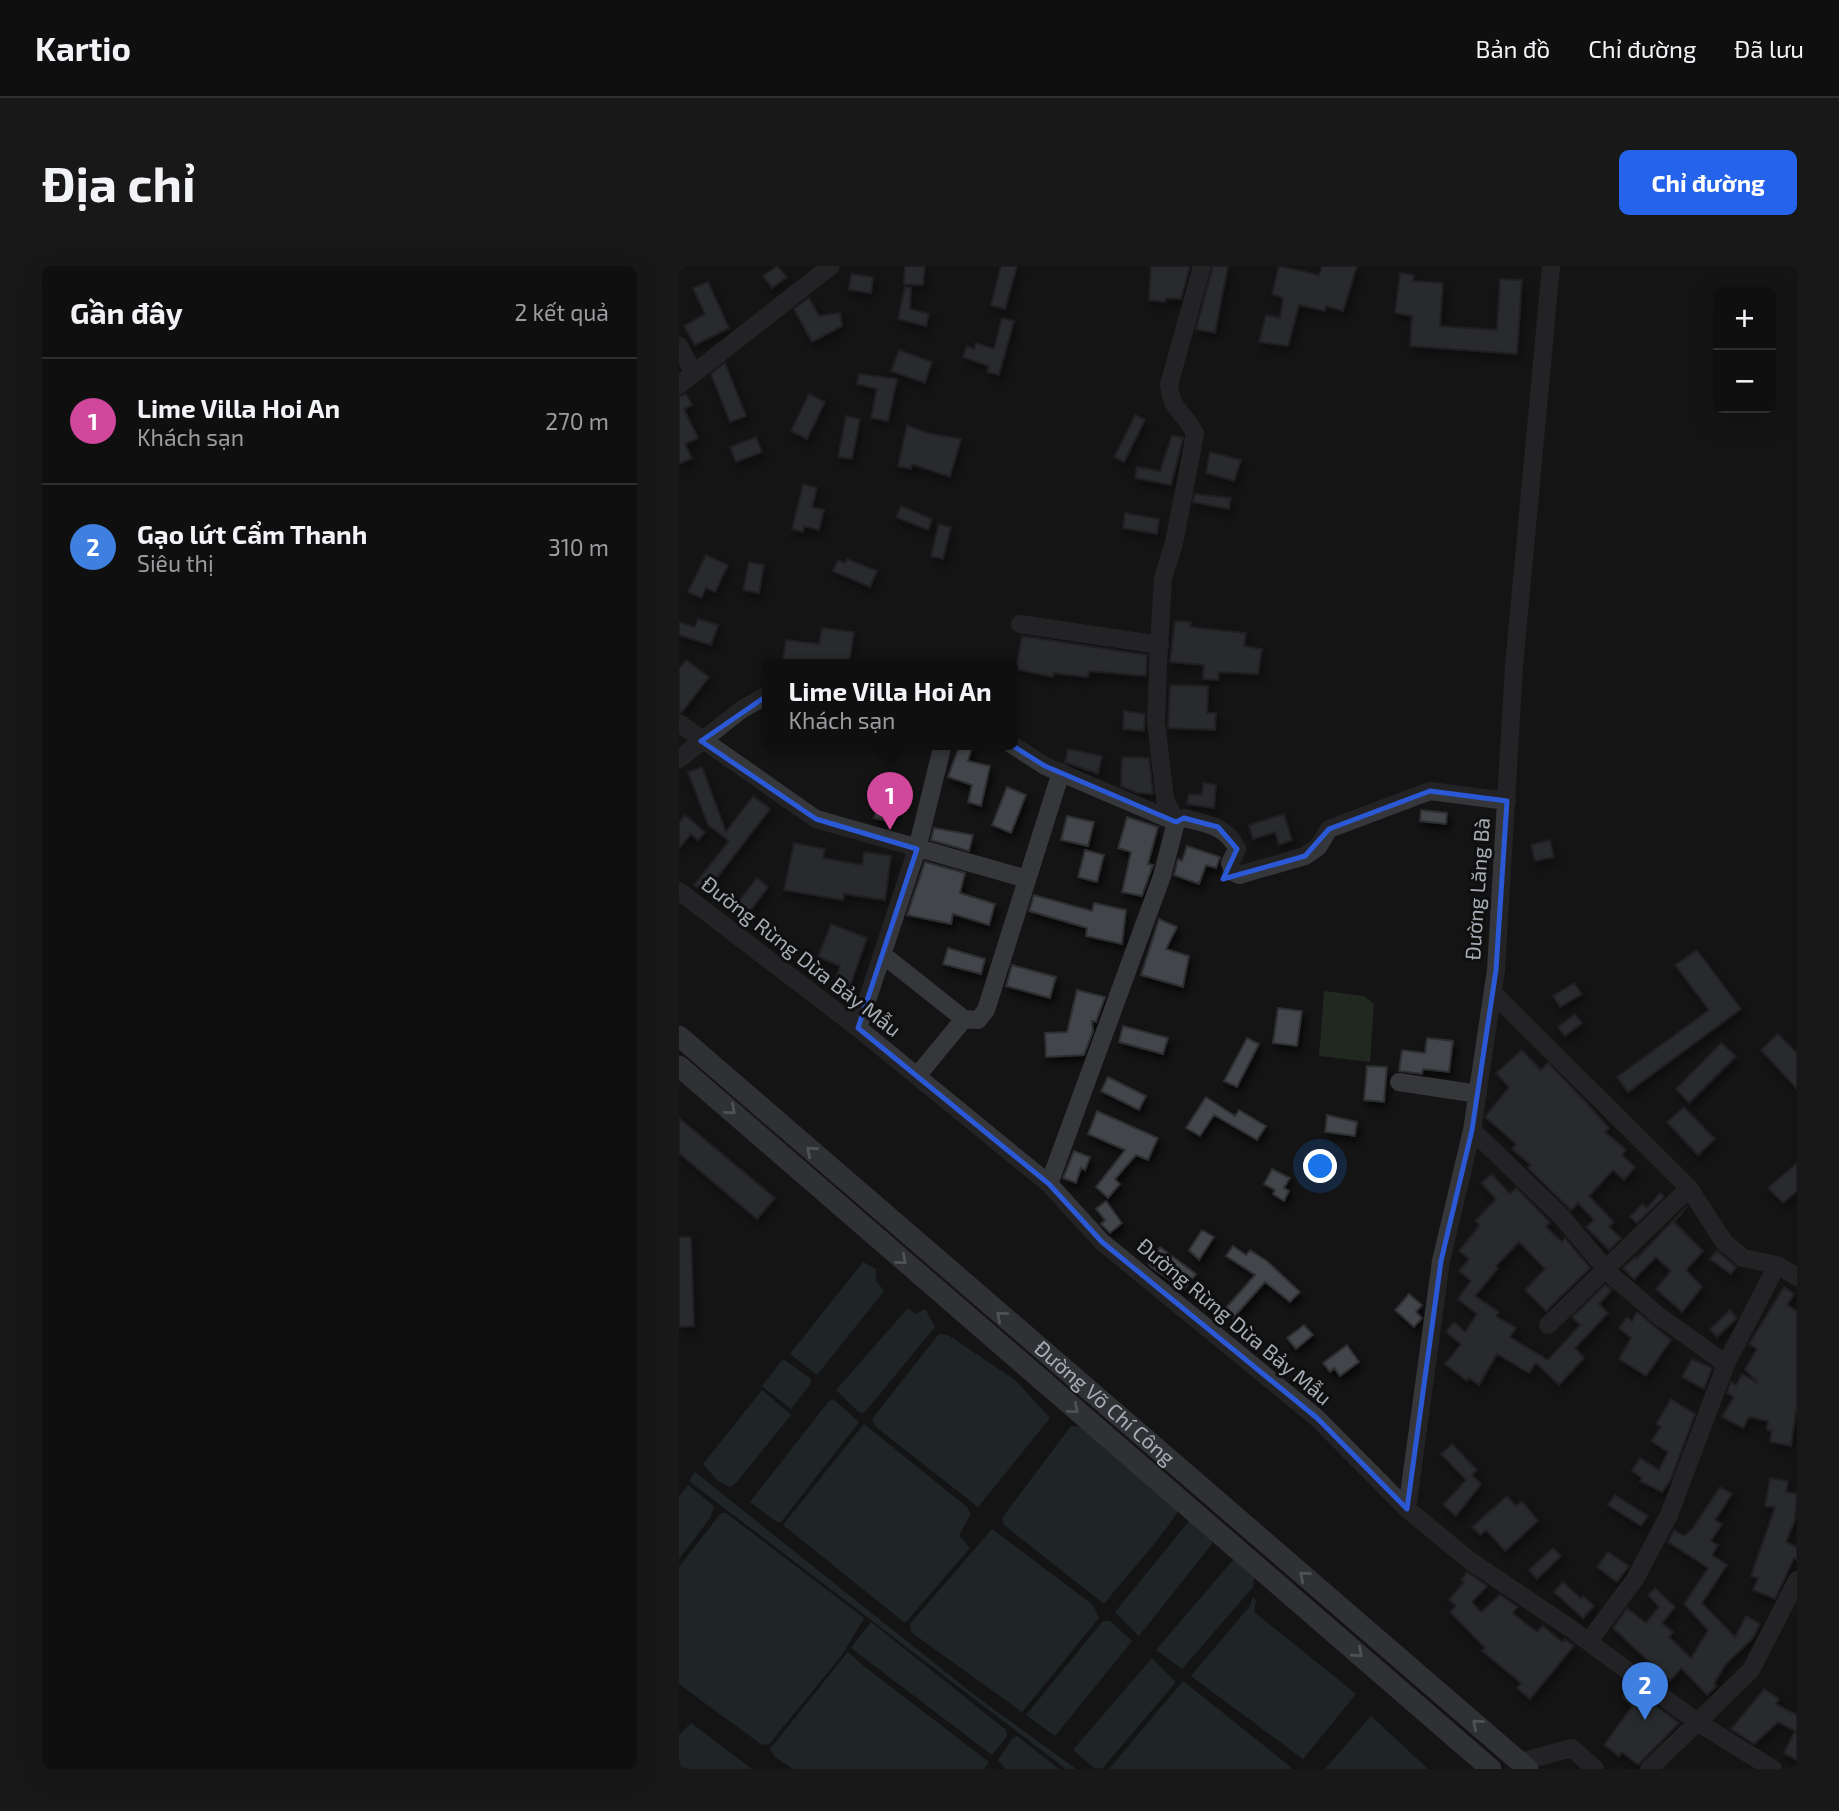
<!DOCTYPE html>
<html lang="vi">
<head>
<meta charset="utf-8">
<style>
  :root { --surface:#0f0f10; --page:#181819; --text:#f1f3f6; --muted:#9b9c9f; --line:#2f2f30; --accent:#2563eb }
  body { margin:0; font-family:"Exo 2",sans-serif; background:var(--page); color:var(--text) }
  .controls { position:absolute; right:21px; top:21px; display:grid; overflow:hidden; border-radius:10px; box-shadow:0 7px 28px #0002 }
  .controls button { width:63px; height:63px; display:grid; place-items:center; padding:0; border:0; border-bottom:2px solid var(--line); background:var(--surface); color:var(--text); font:35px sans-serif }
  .you { position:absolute; left:642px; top:901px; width:24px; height:24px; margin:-18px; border:5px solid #fff; border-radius:50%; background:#1a73e8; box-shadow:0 0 0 10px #1a73e833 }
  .badge { display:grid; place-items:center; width:46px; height:46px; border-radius:50%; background:var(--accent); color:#fff; font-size:23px; font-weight:700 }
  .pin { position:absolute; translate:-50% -58px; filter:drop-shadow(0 2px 4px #0008) }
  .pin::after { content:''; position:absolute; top:37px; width:24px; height:21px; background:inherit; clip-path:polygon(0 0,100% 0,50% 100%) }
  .popup { position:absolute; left:83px; top:393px; width:256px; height:91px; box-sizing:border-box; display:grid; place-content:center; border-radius:10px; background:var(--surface); filter:drop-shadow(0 2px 5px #0005); font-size:23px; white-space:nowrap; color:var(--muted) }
  .popup b { font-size:26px; color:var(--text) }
  .popup::after { content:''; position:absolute; left:50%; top:100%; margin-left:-14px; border:14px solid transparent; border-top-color:var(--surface) }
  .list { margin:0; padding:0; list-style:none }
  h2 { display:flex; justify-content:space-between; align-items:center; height:91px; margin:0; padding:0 28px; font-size:30px }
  h2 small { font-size:23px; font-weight:400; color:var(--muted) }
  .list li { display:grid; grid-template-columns:46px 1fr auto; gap:21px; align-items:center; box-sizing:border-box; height:126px; padding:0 28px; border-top:2px solid var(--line) }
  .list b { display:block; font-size:26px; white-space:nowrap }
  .list p { margin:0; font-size:23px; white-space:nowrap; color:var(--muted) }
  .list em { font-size:23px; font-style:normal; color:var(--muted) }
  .map { position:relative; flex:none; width:1118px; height:1503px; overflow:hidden; border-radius:10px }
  header { display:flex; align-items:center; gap:42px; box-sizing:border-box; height:98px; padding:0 35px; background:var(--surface); border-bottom:2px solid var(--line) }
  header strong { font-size:33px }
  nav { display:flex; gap:38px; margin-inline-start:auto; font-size:24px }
  .intro { display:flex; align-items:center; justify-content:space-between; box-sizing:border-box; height:168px; padding:0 42px }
  h1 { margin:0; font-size:49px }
  .button { padding:18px 32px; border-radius:10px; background:var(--accent); color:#fff; font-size:24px; font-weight:700 }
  main { display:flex; gap:42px; padding:0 42px }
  aside { flex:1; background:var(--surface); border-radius:10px; box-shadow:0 7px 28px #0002 }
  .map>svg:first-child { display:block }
  .green { fill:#212820 }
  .water { fill:#2e393d }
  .building { fill:#434448; stroke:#2e2f31; stroke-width:2; filter:url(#shadow) }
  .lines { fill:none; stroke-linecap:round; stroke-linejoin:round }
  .minor { stroke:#35373a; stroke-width:18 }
  .major { stroke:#525459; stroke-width:21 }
  .oneway { stroke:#969ba3 }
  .marked { fill:none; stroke:#2b58d4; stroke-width:5; stroke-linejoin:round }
  .labels { text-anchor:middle; stroke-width:6; stroke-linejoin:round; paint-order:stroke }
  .street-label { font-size:21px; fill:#a7adb5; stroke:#0f0f10 }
</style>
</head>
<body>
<header>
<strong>Kartio</strong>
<nav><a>Bản đồ</a><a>Chỉ đường</a><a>Đã lưu</a></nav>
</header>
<div class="intro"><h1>Địa chỉ</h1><a class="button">Chỉ đường</a></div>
<main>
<aside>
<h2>Gần đây<small>2 kết quả</small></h2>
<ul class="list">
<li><span class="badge" style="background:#d1479c">1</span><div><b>Lime Villa Hoi An</b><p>Khách sạn</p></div><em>270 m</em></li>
<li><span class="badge" style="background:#3f7fe0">2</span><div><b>Gạo lứt Cẩm Thanh</b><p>Siêu thị</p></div><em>310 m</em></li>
</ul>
</aside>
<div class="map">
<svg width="1118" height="1503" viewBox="0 0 1118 1503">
  <defs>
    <filter id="shadow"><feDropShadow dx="3" dy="5.5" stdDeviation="3.5" flood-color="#0009"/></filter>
  </defs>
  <rect width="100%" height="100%" fill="#141415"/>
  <path class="green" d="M645 725 685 730 695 738 691 796 640 790Z"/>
  <path class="water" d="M184 996 197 1003V1015L205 1025 138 1109 111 1088Z
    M229 1042 236 1048 246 1043 256 1061 185 1147 180 1146 157 1124Z
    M260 1068 269 1069 336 1114 371 1152 299 1241 197 1161 193 1153Z
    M104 1093 131 1112 132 1117 112 1143 83 1120Z
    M83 1124 112 1149 57 1217 51 1221 39 1215 24 1198Z
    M155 1134 180 1156 102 1256H98L71 1236 150 1135Z
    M185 1158 288 1241 292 1248 280 1269 291 1282 226 1357 104 1259Z
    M392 1160 402 1161 500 1244C478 1278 450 1306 425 1338L325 1259 323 1252Z
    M16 1206 298 1431 397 1503H387L10 1215Z
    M9 1219 35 1240 31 1252 0 1293V1231Z
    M42 1247H47L185 1352 163 1389 90 1478 83 1479 0 1418V1301Z
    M511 1254 533 1268V1278L460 1370 436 1346Z
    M313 1263 414 1339 420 1352 343 1446 232 1366 231 1358Z
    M554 1294 575 1308 574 1321 503 1403 477 1384Z
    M574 1331 577 1334 575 1346 677 1428 624 1493 512 1410 570 1341Z
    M424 1355H431L453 1375 376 1470 347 1449Z
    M192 1356 327 1464 328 1470 313 1489 172 1382Z
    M169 1386 186 1401 310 1496 305 1503H114L96 1491 91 1483Z
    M473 1392 497 1416 423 1503 415 1502 394 1484Z
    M504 1415 613 1502 612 1503H430Z
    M692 1450 749 1503H646Z
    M12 1457 73 1503H0V1469Z
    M338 1470 380 1503H326L319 1494 333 1473Z"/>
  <path class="building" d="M98 0 108 11 93 22 84 10Z
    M226 0H246L244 19 225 18Z
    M322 0H338L326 43 312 39Z
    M472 0H511L502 33 487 32 486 36 470 34Z
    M534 0H549L536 67 517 63Z
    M600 0 640 9 643 0H678L664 45 647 40 646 45 620 39 609 80 580 76 587 49 601 52 604 32 593 28Z
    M721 7 735 9 734 15 764 17 761 60 818 64 821 13 843 14 838 88 731 80 733 50 716 47Z
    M172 8 194 11 192 27 170 24Z
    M29 16 50 62 16 79 5 60 26 48 14 22Z
    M226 21 232 22 231 43 250 48 247 60 219 53Z
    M130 32 140 50 161 47 163 60 133 76 115 43Z
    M323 52 335 55 320 109 308 106 310 100 284 91 288 80 295 83 297 77 315 83Z
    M220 84 253 96 246 117 212 105Z
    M46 97 67 150 51 156 32 108Z
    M180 108 218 113 209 155 192 152 198 123 178 118Z
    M7 128 13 139 5 143 19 172 6 178 13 192 0 198V130Z
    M130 128 146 136 128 173 112 165Z
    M456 149 466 154 445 196 435 191Z
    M167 150 181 153 173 193 159 191Z
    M228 159 248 167 282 173 271 211 233 198 232 203 219 200Z
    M493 169 504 172 492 219 456 212 458 201 481 205Z
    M77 171 83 186 57 196 51 181Z
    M531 186 562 194 555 215 527 207Z
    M124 218 138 222 133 241 145 244 140 264 125 260 124 266 113 263Z
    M516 228 552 232 550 243 514 236Z
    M222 240 253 253 249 264 217 251Z
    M446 247 480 253 478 268 444 262Z
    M260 258 272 261 264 293 252 290Z
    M27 289 49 299 36 326 27 322 22 332 9 326Z
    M168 293 198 305 191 321 154 305 159 294 166 297Z
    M70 296 85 299 80 327 64 324Z
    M19 353 39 359 32 379 0 369V356L16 361Z
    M496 355 512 356 511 361 567 367 565 380 583 383 579 408 540 406 539 414 524 413 525 399 491 396Z
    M143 362 175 366 170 398H103L107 374 140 378Z
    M343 370 468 389 467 410 410 405 409 411 375 407 374 411 337 403Z
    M7 394 30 411 3 446H0V403Z
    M491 419 529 420 528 447H537L536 464 489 462Z
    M445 445 466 448 465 465 444 463Z
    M281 478 293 482 289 495 311 500 302 540 289 536 293 519 269 511Z
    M389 483 423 490 419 508 386 496Z
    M443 491 470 492 474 528 459 527 442 520Z
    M23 501 47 566 74 530 91 543 26 627 15 619 50 575 29 559 9 506Z
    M524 517 537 519 535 542 508 538 510 528 523 529Z
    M203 519 219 523 212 556 195 552Z
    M328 521 347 529 332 567 313 559Z
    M742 544 768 547 767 558 741 555Z
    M605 548 613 574 600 579 596 566 574 573 570 559Z
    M6 549 26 566 19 574 12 568 0 582V556Z
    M388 550 415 556 409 580 382 574Z
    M448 551 479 561 469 598 474 599 463 630 443 626 452 586 439 582Z
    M255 562 294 569 290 585 252 574Z
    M871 574 875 591 856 595 852 579Z
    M115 577 146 583 144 592 183 599 185 586 212 590 206 634 165 628 164 634 105 624Z
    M508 580 541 591 537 602 527 599 520 618 495 609 499 593 503 595Z
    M406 584 425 589 418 616 399 611Z
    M246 596 286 607 281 627 316 638 310 659 274 648 272 658 228 649Z
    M78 612 89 621 71 645 59 636Z
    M355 629 413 645 415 637 447 644 443 678 407 670 408 662 350 645Z
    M480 653 498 661 487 683 510 690 504 721 462 709Z
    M152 658 188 672 169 725 154 720 161 700 139 691Z
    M269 682 306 693 302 708 264 698Z
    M1018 684 1062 743 949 826 938 811 1030 744 996 699Z
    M333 699 377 711 371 732 327 720Z
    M895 717 903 728 881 741 874 730Z
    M398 724 426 731 417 756 413 755 414 765 405 789 367 791 366 767 388 766Z
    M599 742 623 745 618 780 594 777Z
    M896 748 903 757 886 770 879 761Z
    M444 760 489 772 484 788 440 776Z
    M1099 768 1118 787V823L1082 784Z
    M568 772 580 778 558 821 545 815Z
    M748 772 774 775 770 806 744 803 743 808 720 805 723 784 746 787Z
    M1042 777 1057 790 1010 837 997 823Z
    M843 784 862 804 869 797 904 833 930 862 926 866 947 884 943 889 956 901 945 914 934 904 910 930 935 956 930 961 942 972 930 984 907 961 915 954 899 937 892 944 849 902 852 899 833 883 837 878 806 851 830 821 817 807Z
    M688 800 708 801 705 836 685 834Z
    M429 811 467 830 460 844 422 825Z
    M527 831 556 850 560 844 587 860 578 874 535 849 521 870 507 862Z
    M1005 841 1036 873 1019 889 988 856Z
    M418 845 479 872 469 894 457 889 436 913 441 918 429 932 417 921 446 884 409 868Z
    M648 849 678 856 676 870 646 866Z
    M0 852 96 932 78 953 0 887Z
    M395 885 411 891 406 904 402 902 397 917 384 912Z
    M1118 897V925L1104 937 1089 922Z
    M593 903 611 912 605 922 610 925 605 935 594 928 596 924 585 918Z
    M813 908 831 928 837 922 871 956 867 961 883 976 886 972 911 1002 867 1045 846 1024 866 1003 840 976 817 1000 819 1002 796 1030 820 1046 817 1050 837 1062 831 1071 869 1094 901 1059 893 1051 926 1019 933 1024 920 1038 929 1047 896 1082 905 1092 880 1119 857 1097 850 1107 818 1088 800 1119 790 1112 788 1115 766 1098 782 1078 767 1066 775 1056 786 1066 798 1048 779 1033 792 1015 780 1005 790 993 780 985 801 959 796 955 817 933 802 917Z
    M981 927 985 931 958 957 951 951 963 938 968 942Z
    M427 935 443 957 431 967 422 958 426 954 417 943Z
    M1008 940 995 956 1024 985 1007 1004 1023 1021 1003 1046 977 1023 992 1005 977 991 955 1013 944 1002 956 991 957 993Z
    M523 964 535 971 520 994 510 984Z
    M0 971H12L15 1060 0 1061Z
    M554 980 567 989 571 984 588 995 621 1026 611 1036 586 1016 554 1052 545 1044 576 1009 547 990Z
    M481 981 517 1008 505 1024 472 1001 469 996Z
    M1038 985 1057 1001 1052 1008 1031 993Z
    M1105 1021 1115 1028 1108 1039 1118 1045V1137L1112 1180 1091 1176 1093 1165 1088 1164 1089 1155 1070 1151 1064 1162 1043 1151 1055 1131 1048 1127 1052 1116 1057 1119 1063 1108 1079 1117 1066 1103 1078 1083 1070 1078Z
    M730 1028 743 1039 737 1046 743 1052 735 1061 716 1044Z
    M1051 1044 1058 1052 1038 1071 1031 1063Z
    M958 1046 992 1074 967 1110 940 1093 952 1072 940 1062 948 1051 953 1055Z
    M625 1059 634 1069 617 1083 608 1072Z
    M668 1079 680 1096 661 1110 655 1102 651 1106 644 1097Z
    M1013 1093 1033 1102 1025 1123 1003 1111Z
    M992 1133 1016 1148 992 1213 983 1226 961 1215 963 1212 953 1205 961 1192 980 1204 989 1186 972 1175 982 1161 977 1158Z
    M773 1178 798 1204 793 1209 802 1218 777 1250 764 1239 787 1214 762 1188Z
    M1091 1212 1109 1215 1107 1226 1118 1228 1116 1254 1107 1276 1118 1281V1294L1115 1292 1096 1333 1074 1324 1079 1312 1072 1310 1096 1241 1086 1240Z
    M1041 1221 1053 1228 1036 1254 1043 1258 1032 1275 1039 1279 1033 1289 1048 1299 1023 1337 1056 1371 1067 1350 1081 1358 1074 1372 1046 1399 1035 1418 1037 1420 1028 1429 1002 1402 991 1415 934 1362 948 1342 967 1357 980 1341 969 1329 976 1322 996 1341 983 1357 994 1366 990 1371 1012 1392 1029 1364 1005 1338 1029 1302 989 1276 995 1264 1005 1270 1013 1263Z
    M936 1229 969 1250 962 1260 929 1239Z
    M828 1230 837 1240 843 1235 859 1255 826 1285 807 1264 801 1269 793 1261Z
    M874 1282 882 1290 858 1313 850 1304Z
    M929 1286 950 1300 938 1316 918 1301Z
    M788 1306 808 1320 793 1336 802 1346 821 1329 839 1341 833 1347 858 1366 864 1360 883 1376 886 1373 895 1380 851 1433 838 1422 842 1417 803 1385 806 1382 771 1346 777 1340 770 1334 785 1316 782 1314Z
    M884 1316 902 1333 904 1330 915 1340 904 1352 875 1326Z
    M952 1421 1000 1457 959 1499 943 1486 940 1490 925 1479 953 1440 943 1431Z
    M1085 1423 1100 1433 1097 1438 1118 1449V1494L1105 1487 1116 1465 1099 1456 1075 1478 1052 1463Z"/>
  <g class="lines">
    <path class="minor" d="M0 80 15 107
      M0 119 152 0
      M341 358 481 379
      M0 457 137 553 348 613
      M332 478 366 500 497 556 505 552C528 558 548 560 558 583L551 597 554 606 560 609 626 590 639 581 650 563 751 525 828 535
      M0 493 62 444 88 429
      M0 625 179 762 370 918 423 976 638 1152 728 1243 790 1294 888 1360 1018 1456 1094 1503
      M203 688 285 753 299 754 307 744 382 506
      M814 727 1010 922 1045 976 1064 992 1098 999 1118 1011
      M179 762 238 583 264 478
      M238 810 285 753
      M720 816 799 828
      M793 864 883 951 931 1008 980 1050 1047 1098
      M370 918 483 610 497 556 486 533 477 456 479 399 484 312 495 277 516 168C505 145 493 146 490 119L523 0
      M869 1059 1010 922
      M728 1243 762 995 793 864 817 704 835 400 872 0
      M910 1375 956 1313 990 1249 1047 1098 1098 999
      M841 1496 893 1482 916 1503
      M970 1503 1072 1404 1118 1314"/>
    <g class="major">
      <path id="s1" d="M0 770 849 1503"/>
      <path d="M0 800 812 1503"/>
    </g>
  </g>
  <defs><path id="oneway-chevron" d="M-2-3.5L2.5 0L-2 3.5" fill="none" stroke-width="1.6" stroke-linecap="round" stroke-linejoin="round" transform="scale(1.75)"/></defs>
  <g class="oneway">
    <use href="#oneway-chevron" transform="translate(52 844) rotate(41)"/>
    <use href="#oneway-chevron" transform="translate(132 885) rotate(-139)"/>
    <use href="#oneway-chevron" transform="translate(223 994) rotate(41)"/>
    <use href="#oneway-chevron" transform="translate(322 1050) rotate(-139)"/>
    <use href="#oneway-chevron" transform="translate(395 1143) rotate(41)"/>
    <use href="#oneway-chevron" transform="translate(625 1310) rotate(-140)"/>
    <use href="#oneway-chevron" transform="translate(679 1387) rotate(42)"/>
    <use href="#oneway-chevron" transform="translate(798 1458) rotate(-139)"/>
  </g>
  <path d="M0 0H1118V1503H0ZM92 427 294 455 366 500 497 556 505 552 539 561 558 583 544 613 626 590 650 563 751 525 828 535 817 704 793 864 762 995 728 1243 638 1152 423 976 370 918 179 762 238 583 137 553 22 475Z" fill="#141415" fill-opacity=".55" fill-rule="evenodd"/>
  <path class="marked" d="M92 427 294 455 366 500 497 556 505 552 539 561 558 583 544 613 626 590 650 563 751 525 828 535 817 704 793 864 762 995 728 1243 638 1152 423 976 370 918 179 762 238 583 137 553 22 475Z"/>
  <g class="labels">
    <g class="street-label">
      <text transform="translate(799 623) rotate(-86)" y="7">Đường Lăng Bà</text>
      <text transform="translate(122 691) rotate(38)" y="7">Đường Rừng Dừa Bảy Mẫu</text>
      <text transform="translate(555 1056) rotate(40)" y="7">Đường Rừng Dừa Bảy Mẫu</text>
      <text dy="7" stroke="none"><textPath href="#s1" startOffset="562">Đường Võ Chí Công</textPath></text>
    </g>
  </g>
</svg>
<div class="controls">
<button>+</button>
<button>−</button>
</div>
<div class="you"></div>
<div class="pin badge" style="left:211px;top:564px;background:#d1479c">1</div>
<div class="popup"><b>Lime Villa Hoi An</b>Khách sạn</div>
<div class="pin badge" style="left:966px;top:1454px;background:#3f7fe0">2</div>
</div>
</main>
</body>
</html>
